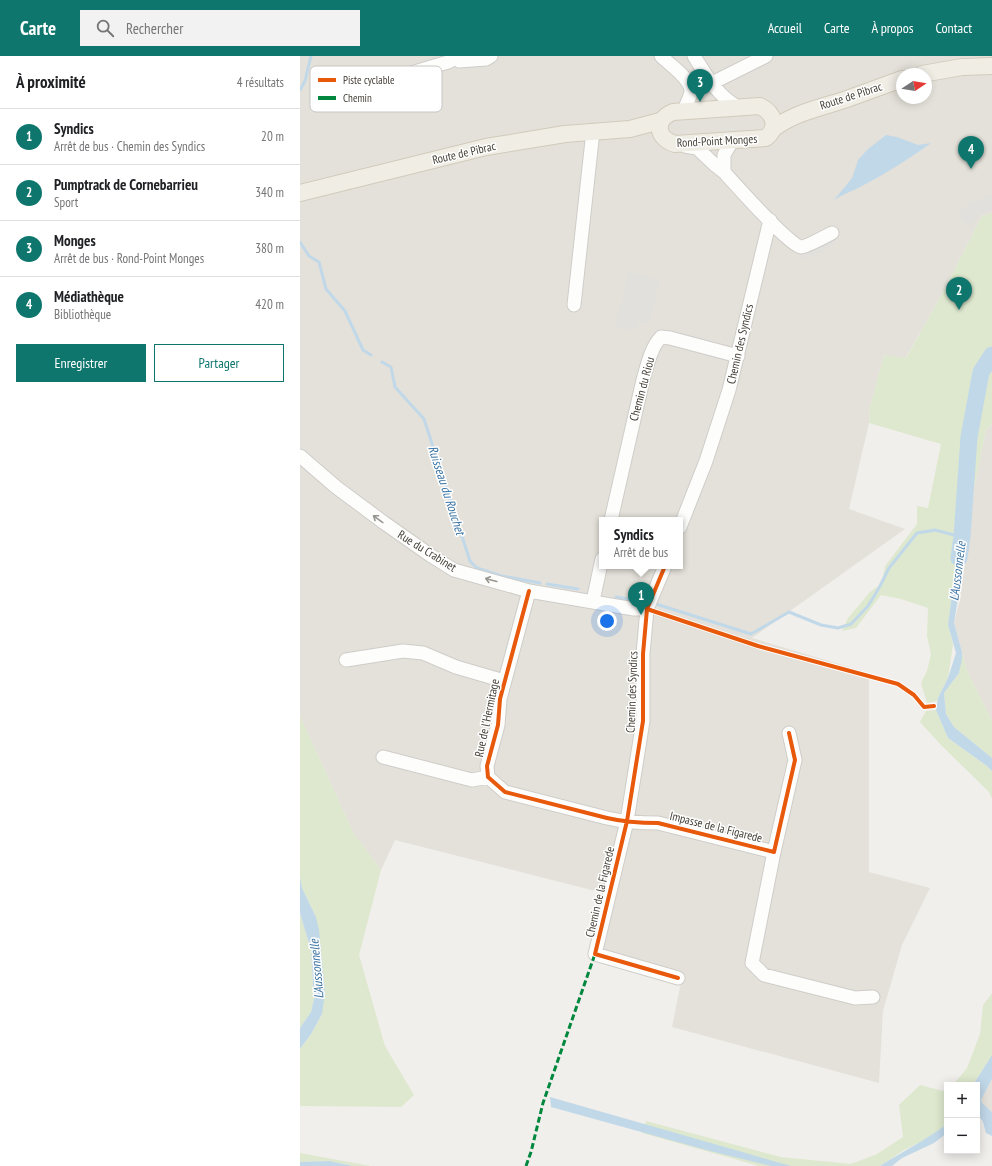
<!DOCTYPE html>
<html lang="fr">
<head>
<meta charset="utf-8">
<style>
  :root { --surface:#fff; --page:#f2f2f2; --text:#202124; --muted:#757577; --line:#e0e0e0; --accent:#0f766e }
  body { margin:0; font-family:"PT Sans Narrow",sans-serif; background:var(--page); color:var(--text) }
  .controls { position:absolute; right:12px; bottom:12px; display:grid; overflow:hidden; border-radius:0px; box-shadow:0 2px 10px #0003 }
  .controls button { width:36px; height:36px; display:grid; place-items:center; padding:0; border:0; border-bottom:1px solid var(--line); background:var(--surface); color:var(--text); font:20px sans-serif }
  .compass { position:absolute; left:596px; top:12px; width:36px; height:36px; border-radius:50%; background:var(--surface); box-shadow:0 2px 10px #0003; rotate:78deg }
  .you { position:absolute; left:307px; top:565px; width:14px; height:14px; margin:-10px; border:3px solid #fff; border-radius:50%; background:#1a73e8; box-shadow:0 0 0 6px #1a73e833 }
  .badge { display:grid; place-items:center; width:26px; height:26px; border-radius:50%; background:var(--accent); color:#fff; font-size:13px; font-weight:700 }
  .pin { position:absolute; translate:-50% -33px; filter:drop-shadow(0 1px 2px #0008) }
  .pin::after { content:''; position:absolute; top:21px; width:14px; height:12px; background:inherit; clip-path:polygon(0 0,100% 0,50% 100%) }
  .popup { position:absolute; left:299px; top:461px; width:84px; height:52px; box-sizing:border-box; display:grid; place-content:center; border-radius:0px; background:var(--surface); filter:drop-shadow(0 1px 3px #0005); font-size:13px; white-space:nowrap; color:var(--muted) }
  .popup b { font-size:15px; color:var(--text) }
  .popup::after { content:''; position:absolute; left:50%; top:100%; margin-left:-8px; border:8px solid transparent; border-top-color:var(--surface) }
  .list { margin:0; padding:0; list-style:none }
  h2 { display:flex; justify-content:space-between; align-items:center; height:52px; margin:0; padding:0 16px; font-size:17px }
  h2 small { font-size:13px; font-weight:400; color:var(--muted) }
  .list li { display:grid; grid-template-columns:26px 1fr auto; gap:12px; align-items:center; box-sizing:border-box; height:56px; padding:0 16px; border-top:1px solid var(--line) }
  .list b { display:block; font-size:15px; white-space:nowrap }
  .list p { margin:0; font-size:13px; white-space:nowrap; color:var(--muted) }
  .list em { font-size:13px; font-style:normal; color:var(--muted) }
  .actions { display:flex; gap:8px; padding:12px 16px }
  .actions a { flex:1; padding:9px 0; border:1px solid var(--accent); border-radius:0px; text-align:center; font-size:14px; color:var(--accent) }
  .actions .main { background:var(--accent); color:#fff }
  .icon { flex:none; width:22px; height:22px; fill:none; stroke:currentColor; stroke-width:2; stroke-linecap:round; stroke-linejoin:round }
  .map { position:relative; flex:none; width:692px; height:1110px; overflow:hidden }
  header { display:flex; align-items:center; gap:24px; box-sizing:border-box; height:56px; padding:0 20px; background:var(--accent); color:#fff }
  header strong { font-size:19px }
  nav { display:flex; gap:22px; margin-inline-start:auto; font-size:14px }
  .search { width:280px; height:36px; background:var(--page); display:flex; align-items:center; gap:10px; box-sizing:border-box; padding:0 14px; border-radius:0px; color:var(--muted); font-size:15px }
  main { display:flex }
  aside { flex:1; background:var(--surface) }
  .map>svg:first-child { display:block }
  .residential { fill:#e4e1da; fill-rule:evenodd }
  .green { fill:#dde8ce }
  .parking { fill:#e2e0dc }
  .water { fill:#c1d8e9 }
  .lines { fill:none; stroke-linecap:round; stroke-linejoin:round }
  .stream { stroke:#c1d8e9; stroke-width:3 }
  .river { stroke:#c1d8e9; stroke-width:17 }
  .minor-casing { stroke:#cfcdc9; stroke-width:15 }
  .major-casing { stroke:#d1cbbb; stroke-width:18 }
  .minor { stroke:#fdfdfc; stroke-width:13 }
  .major { stroke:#f0ede5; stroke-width:16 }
  .quiet { stroke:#00873e; stroke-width:3; stroke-dasharray:6 3; stroke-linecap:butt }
  .cycleway-casing { stroke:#fff; stroke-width:6 }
  .cycleway { stroke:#e8590c; stroke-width:4 }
  .oneway { stroke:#989690 }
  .labels { text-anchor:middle; stroke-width:3; stroke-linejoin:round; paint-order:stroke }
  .street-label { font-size:12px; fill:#464138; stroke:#fff }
  .water-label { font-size:13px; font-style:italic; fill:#3d76a5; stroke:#fff }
  .key { fill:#fff; stroke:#c8c6c3; stroke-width:1 }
  .key-label { font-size:11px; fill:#464138 }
</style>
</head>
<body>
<header>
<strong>Carte</strong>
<div class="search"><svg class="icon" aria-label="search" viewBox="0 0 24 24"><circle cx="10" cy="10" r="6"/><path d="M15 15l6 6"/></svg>Rechercher</div>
<nav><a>Accueil</a><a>Carte</a><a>À propos</a><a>Contact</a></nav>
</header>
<main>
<aside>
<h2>À proximité<small>4 résultats</small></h2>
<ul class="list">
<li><span class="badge">1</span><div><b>Syndics</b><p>Arrêt de bus · Chemin des Syndics</p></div><em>20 m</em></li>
<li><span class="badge">2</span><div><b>Pumptrack de Cornebarrieu</b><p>Sport</p></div><em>340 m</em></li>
<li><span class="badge">3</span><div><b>Monges</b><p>Arrêt de bus · Rond-Point Monges</p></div><em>380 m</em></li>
<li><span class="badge">4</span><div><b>Médiathèque</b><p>Bibliothèque</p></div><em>420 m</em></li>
</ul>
<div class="actions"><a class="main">Enregistrer</a><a>Partager</a></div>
</aside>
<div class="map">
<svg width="692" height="1110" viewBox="0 0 692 1110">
  <rect width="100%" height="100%" fill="#f1efeb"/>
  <path class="residential" d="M0 0H692V157L682 160 641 240 605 303 584 299 570 351 569 367 549 453 605 473 452 582 569 617V816L630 832 602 889 583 955 579 1027 372 971 381 926 290 901 307 838 95 784 81 814 54 778 0 660ZM602 18H626V42H602ZM302 464H380V510H302Z
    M692 368V665L667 615 654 567 659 547 670 473 674 432 686 374Z
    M692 1023V1056L682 1047 681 1044Z"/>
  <path class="green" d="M692 157V368L686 374 674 432 670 473 668 480 660 478 648 569 653 588 648 622 638 642 637 645 627 647 621 627 627 615 631 598 627 580 628 552 601 543 581 539 556 572 542 575 548 562 570 536 582 527 585 510 617 468V450L628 452 641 388 569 367 570 351 584 299 606 302 641 240 682 160Z
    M662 596 667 615 692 665V702L654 671 646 658 644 637 659 617Z
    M636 654 648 682 687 710 692 715V743L689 736 642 690 620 666 626 655Z
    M0 660 54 778 81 814 59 899 85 990 114 1039 101 1051 0 1050V993L11 978 22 958 16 861 2 832 0 821Z
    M0 857 11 894 14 943 11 956 0 972Z
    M692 937V999L673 1029H653L667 1012 680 978 683 949Z
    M620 1029 647 1036V1068L627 1083 604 1094 580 1110H459L342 1077 346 1065 481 1101 551 1108 577 1098 603 1081 599 1049Z
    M0 1097 71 1110H53L29 1105 0 1106Z"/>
  <path class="parking" d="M692 138V154L680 159 669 170 663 165 658 158 669 148Z
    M527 175 537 187 506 204 493 191Z
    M329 216 360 224 349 268 338 265 335 275 315 270Z"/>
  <path class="water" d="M586 79 597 81 618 89 631 87C609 103 585 118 562 130 553 135 543 138 534 144L552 122 558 104 568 93Z
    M660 478 668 480 654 567 662 596V603L659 617 644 637 646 658 654 671 692 702V715L687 710 648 682 636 654 638 642 648 622 656 597 648 569Z
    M0 821 2 832 16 861 19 874 25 937 22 958 11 978 0 993V972L11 956 14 943 11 894 0 857Z
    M692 999V1023L681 1044 682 1047 692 1056V1080L686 1077 683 1066 677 1057V1029H673Z
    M250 1041 491 1110H471L410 1095 251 1051Z
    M647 1068V1077L634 1087 602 1102 592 1110H580C602 1096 626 1084 647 1068Z
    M29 1105 53 1110H0V1106Z"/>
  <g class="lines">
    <path class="stream" d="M0 34 5 25 11 0
      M0 186 9 200 19 206 26 233 45 255 63 294 71 299
      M82 306 91 311 95 331 124 363 170 505 177 512 202 520 240 527
      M247 528 278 533
      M316 541 346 546
      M353 547 451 578 489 556 521 569 538 572 551 568 568 550 579 532 589 512 617 477 635 474 662 481"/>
    <path class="river" d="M659 502 662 481 669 381 681 316 692 299"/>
    <defs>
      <path id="minor" d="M156 0 159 5 186 3 191 0
        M361 0C370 9 392 23 391 36 390 43 385 48 385 55
        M394 0C406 19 417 40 438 51
        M412 27 466 0
        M44 37 148 6 157 1
        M385 90 397 92 415 109 424 116C434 127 491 191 501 191 506 191 526 180 532 177
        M424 116V99L432 85
        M274 249 293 75
        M0 400 36 431 83 466 130 499 154 514 229 535 334 553H347
        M311 464 343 324C347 310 351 291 361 281L370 282 438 300
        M380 471 406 405 429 334 470 164
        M365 510 347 553 343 598V665L327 765 295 898 378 922
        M229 535 200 643 198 669 187 710 188 721 205 736 307 762C324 766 341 767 358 767L474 796 495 704 489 677
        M293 545 302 503
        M46 604 103 595 123 597 156 611 204 625
        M83 701 172 724 188 721
        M474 796 452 907 464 919 555 942 573 941"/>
      <path id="major" d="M622 18 662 11 692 10
        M460 50C474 57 479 71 466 82L375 88C356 82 354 64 373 56Z
        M473 73C494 57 519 52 544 44 563 37 583 30 602 23
        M0 137 186 91 265 78 330 73 360 65"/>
    </defs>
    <use href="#minor" class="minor-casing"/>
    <use href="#major" class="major-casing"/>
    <use href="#minor" class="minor"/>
    <use href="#major" class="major"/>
    <path class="quiet" d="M226 1110 231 1096 243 1047 295 898"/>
    <defs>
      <path id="cycleway" d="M365 510 347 553 343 598V665L327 765 295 898 378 922
        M229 535 200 643 198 669 187 710 188 721 205 736 307 762C324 766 341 767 358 767L474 796 495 704 489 677
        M347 553 458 590 598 628 614 639 624 651 634 650"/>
    </defs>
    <use href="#cycleway" class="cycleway-casing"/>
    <use href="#cycleway" class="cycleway"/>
  </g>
  <defs><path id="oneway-shaft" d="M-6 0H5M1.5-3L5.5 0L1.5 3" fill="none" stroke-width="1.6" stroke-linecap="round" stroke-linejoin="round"/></defs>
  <g class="oneway">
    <use href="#oneway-shaft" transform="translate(78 463) rotate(-144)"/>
    <use href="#oneway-shaft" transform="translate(191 524) rotate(-165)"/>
  </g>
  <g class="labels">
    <g class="street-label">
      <text transform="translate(551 40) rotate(-18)" y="4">Route de Pibrac</text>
      <text transform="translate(417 85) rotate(-3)" y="4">Rond-Point Monges</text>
      <text transform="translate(164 97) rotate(-13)" y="4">Route de Pibrac</text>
      <text transform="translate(440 288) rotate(-77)" y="4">Chemin des Syndics</text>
      <text transform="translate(342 333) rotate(-75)" y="4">Chemin du Riou</text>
      <text transform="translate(127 495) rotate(32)" y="4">Rue du Crabinet</text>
      <text transform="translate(332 636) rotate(-88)" y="4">Chemin des Syndics</text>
      <text transform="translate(187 662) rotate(-78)" y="4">Rue de l'Hermitage</text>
      <text transform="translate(416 771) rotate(14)" y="4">Impasse de la Figarede</text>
      <text transform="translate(300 836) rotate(-77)" y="4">Chemin de la Figarede</text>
    </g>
    <g class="water-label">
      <text transform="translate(147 434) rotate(72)" y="5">Ruisseau du Rouchet</text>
      <text transform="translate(657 515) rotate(-83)" y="5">L'Aussonnelle</text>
      <text transform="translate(16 913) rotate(-95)" y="5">L'Aussonnelle</text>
    </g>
  </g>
  <rect x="10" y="10" width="132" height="46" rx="6" class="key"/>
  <rect x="18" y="22" width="18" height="4" fill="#e8590c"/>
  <rect x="18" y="40" width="18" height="4" fill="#00873e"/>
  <g class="key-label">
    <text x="43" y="28">Piste cyclable</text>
    <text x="43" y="46">Chemin</text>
  </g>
</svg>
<div class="controls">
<button>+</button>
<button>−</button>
</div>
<svg class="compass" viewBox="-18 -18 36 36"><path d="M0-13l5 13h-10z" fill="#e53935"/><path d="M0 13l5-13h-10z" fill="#757577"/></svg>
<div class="you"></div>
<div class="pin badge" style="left:341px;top:559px">1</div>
<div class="popup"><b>Syndics</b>Arrêt de bus</div>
<div class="pin badge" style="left:659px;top:254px">2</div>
<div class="pin badge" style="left:400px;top:46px">3</div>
<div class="pin badge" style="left:671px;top:113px">4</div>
</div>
</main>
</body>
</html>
